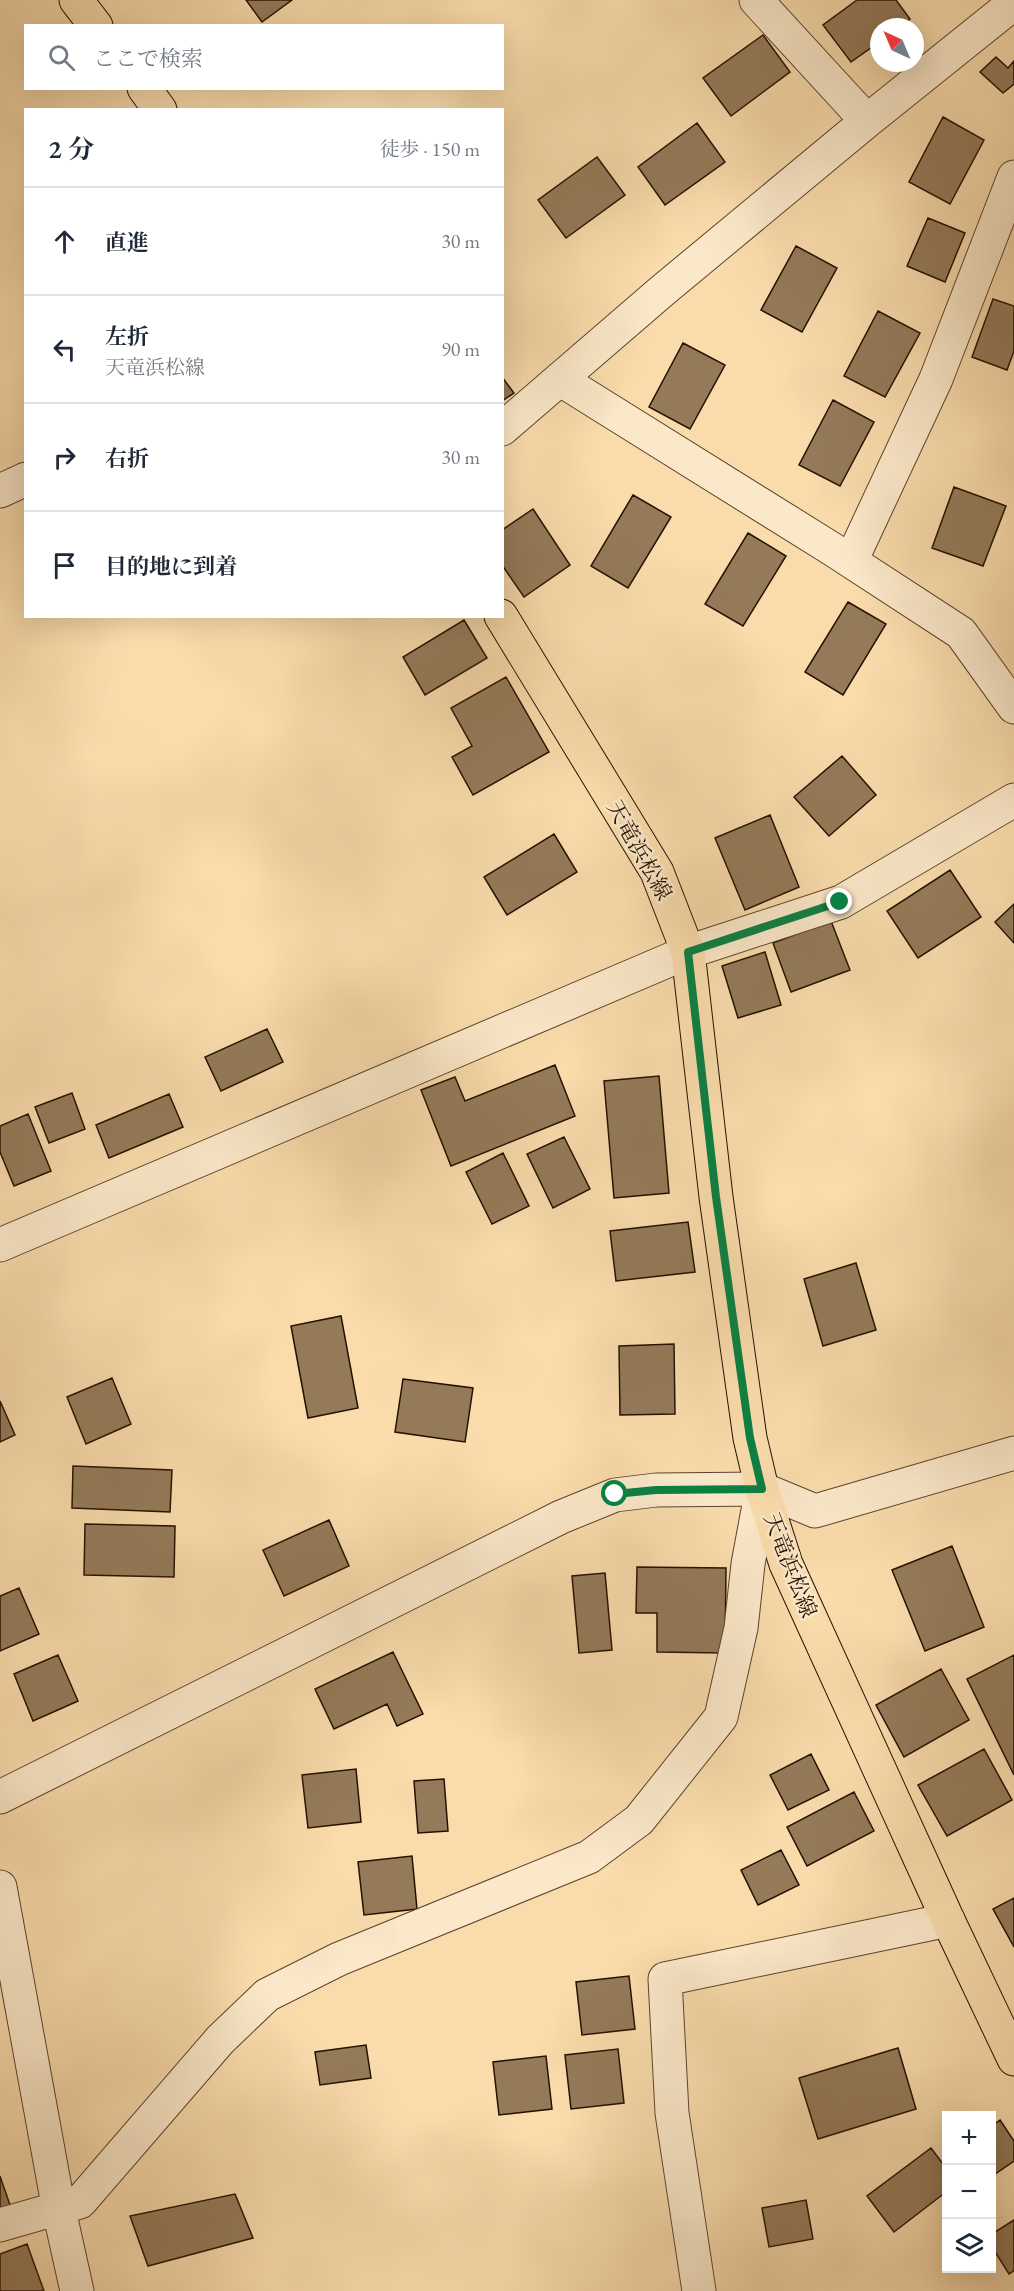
<!DOCTYPE html>
<html lang="ja">
<head>
<meta charset="utf-8">
<style>
  :root { --surface:#fff; --page:#f2f2f3; --text:#1f2937; --muted:#747a83; --line:#e0e1e3 }
  body { margin:0; font-family:"EB Garamond","Noto Serif JP",serif; background:var(--page); color:var(--text) }
  .controls { position:absolute; right:18px; bottom:18px; display:grid; overflow:hidden; border-radius:0px; box-shadow:0 6px 24px #0002 }
  .controls button { width:54px; height:54px; display:grid; place-items:center; padding:0; border:0; border-bottom:2px solid var(--line); background:var(--surface); color:var(--text); font:30px sans-serif }
  .compass { position:absolute; left:870px; top:18px; width:54px; height:54px; border-radius:50%; background:var(--surface); box-shadow:0 6px 24px #0002; rotate:316deg }
  .stop { position:absolute; width:18px; height:18px; margin:-14px; border:4px solid #0b8043; border-radius:50%; background:#fff }
  .stop.end { background:#0b8043; border-color:#fff; box-shadow:0 2px 6px #0008 }
  .list { margin:0; padding:0; list-style:none }
  h2 { display:flex; justify-content:space-between; align-items:center; height:78px; margin:0; padding:0 24px; font-size:26px }
  h2 small { font-size:20px; font-weight:400; color:var(--muted) }
  .list li { display:grid; grid-template-columns:39px 1fr auto; gap:18px; align-items:center; box-sizing:border-box; height:108px; padding:0 24px; border-top:2px solid var(--line) }
  .list b { display:block; font-size:22px; white-space:nowrap }
  .list p { margin:0; font-size:20px; white-space:nowrap; color:var(--muted) }
  .list em { font-size:20px; font-style:normal; color:var(--muted) }
  .icon { flex:none; width:33px; height:33px; fill:none; stroke:currentColor; stroke-width:2; stroke-linecap:round; stroke-linejoin:round }
  .map { position:relative; flex:none; width:1014px; height:2291px; overflow:hidden }
  .search { position:absolute; background:var(--surface); box-shadow:0 6px 24px #0002; left:24px; top:24px; width:480px; height:66px; display:flex; align-items:center; gap:15px; box-sizing:border-box; padding:0 21px; border-radius:0px; color:var(--muted); font-size:22px }
  .panel { position:absolute; background:var(--surface); box-shadow:0 6px 24px #0002; left:24px; top:108px; width:480px; height:510px; border-radius:0px }
  .map>svg:first-child { display:block }
  .building { fill:#947a59; stroke:#261100; stroke-width:1.5 }
  .lines { fill:none; stroke-linecap:round; stroke-linejoin:round }
  .minor-casing { stroke:#5b442b; stroke-width:35 }
  .major-casing { stroke:#261100; stroke-width:35 }
  .minor { stroke:#fbe8c9; stroke-width:33 }
  .major { stroke:#f9dbac; stroke-width:33 }
  .route { stroke:#0b8043; stroke-width:8 }
  .labels { text-anchor:middle; stroke-width:5; stroke-linejoin:round; paint-order:stroke }
  .street-label { font-size:22px; fill:#261100; stroke:#fbe8c9 }
</style>
</head>
<body>
<div class="map">
<svg width="1014" height="2291" viewBox="0 0 1014 2291">
  <rect width="100%" height="100%" fill="#f9dbac"/>
  <filter id="stains"><feTurbulence type="fractalNoise" baseFrequency=".00333" numOctaves="4"/><feColorMatrix values="0 0 0 0 .2 0 0 0 0 .09 0 0 0 0 .02 0 0 0 .5 -.17"/></filter>
  <radialGradient id="worn" r=".72"><stop offset=".6" stop-color="#630" stop-opacity="0"/><stop offset="1" stop-color="#630" stop-opacity=".3"/></radialGradient>
  <path class="building" d="M246 0H292L262 22Z
    M857 0H896L910 19 899 27H879V42L851 62 823 25Z
    M763 35 790 72 731 116 703 78Z
    M996 57 1008 68 1014 61V84L1003 93 980 72Z
    M943 117 984 140 950 204 909 182Z
    M697 123 725 162 665 205 638 167Z
    M597 157 625 195 566 238 538 200Z
    M928 218 965 233 945 282 907 266Z
    M796 246 837 268 802 332 761 310Z
    M993 299 1014 306V351L1007 370 972 357Z
    M878 311 920 333 885 397 844 376Z
    M683 343 725 365 690 429 649 407Z
    M502 377 514 393 502 401Z
    M833 400 874 422 840 486 799 465Z
    M954 487 1006 506 983 566 932 548Z
    M633 495 671 517 628 588 591 566Z
    M533 509 570 565 524 597 502 565V530Z
    M748 533 786 556 743 626 705 604Z
    M848 602 886 624 843 695 805 672Z
    M464 620 487 658 425 695 403 657Z
    M506 677 549 752 473 795 452 757 472 746 451 708Z
    M842 756 876 795 829 836 794 797Z
    M770 815 799 887 745 910 715 838Z
    M554 834 577 872 507 915 484 877Z
    M950 870 981 917 918 958 887 911Z
    M1014 904V943L995 922Z
    M831 921 850 970 791 992 773 943Z
    M765 952 781 1005 738 1018 722 966Z
    M267 1029 283 1062 221 1091 205 1057Z
    M555 1065 575 1116 451 1166 421 1090 455 1077 465 1101Z
    M659 1076 669 1193 614 1198 604 1081Z
    M72 1093 85 1129 49 1143 35 1107Z
    M169 1094 183 1127 109 1158 96 1125Z
    M28 1114 51 1171 14 1186 0 1152V1126Z
    M564 1137 590 1189 553 1208 527 1154Z
    M503 1153 529 1206 492 1224 466 1172Z
    M688 1222 695 1272 616 1281 610 1231Z
    M856 1263 876 1330 823 1346 804 1279Z
    M341 1316 358 1408 308 1418 291 1326Z
    M674 1344 675 1414 620 1415 619 1346Z
    M112 1378 131 1424 86 1444 67 1397Z
    M403 1379 473 1388 465 1442 395 1432Z
    M0 1401 15 1435 0 1442Z
    M73 1466 172 1470 170 1512 72 1508Z
    M329 1520 349 1566 284 1596 263 1550Z
    M85 1524 175 1526 174 1577 84 1575Z
    M952 1546 984 1627 925 1651 892 1570Z
    M637 1567 726 1568 725 1653 657 1652V1613H636Z
    M605 1573 612 1650 579 1653 572 1576Z
    M19 1588 39 1634 0 1651V1596Z
    M393 1652 423 1714 397 1726 387 1704 334 1729 315 1689Z
    M58 1655 78 1701 33 1721 14 1674Z
    M1014 1655V1775L967 1679Z
    M941 1669 969 1720 904 1757 876 1705Z
    M984 1749 1012 1800 947 1836 918 1785Z
    M811 1754 829 1790 788 1810 770 1775Z
    M356 1769 361 1822 308 1828 302 1775Z
    M444 1779 448 1831 418 1833 414 1781Z
    M854 1792 874 1831 807 1866 787 1827Z
    M781 1850 799 1885 758 1905 741 1870Z
    M412 1856 417 1909 364 1915 358 1862Z
    M1014 1898V1947L993 1909Z
    M629 1976 635 2029 582 2035 576 1982Z
    M366 2045 371 2078 320 2085 315 2052Z
    M898 2048 916 2109 818 2139 799 2078Z
    M618 2049 624 2103 571 2109 565 2055Z
    M546 2056 552 2109 499 2115 493 2062Z
    M1000 2120 1014 2141V2161L992 2176V2126Z
    M931 2148 946 2168V2192L894 2232 867 2196Z
    M0 2176 10 2205 0 2209Z
    M235 2194 253 2238 148 2266 130 2216Z
    M806 2200 813 2239 769 2247 762 2208Z
    M1014 2220V2271L1009 2274 992 2247V2234Z
    M27 2244 44 2291H0V2254Z"/>
  <g class="lines">
    <defs>
      <path id="minor" d="M756 0 867 121
        M561 380 832 549 961 633 1014 707
        M502 429 662 291 867 121 1014 3
        M0 491 26 479
        M851 561 936 379 1014 177
        M0 1245 688 952 841 902 1014 800
        M0 1797 561 1517 615 1495 656 1490 762 1489 815 1511 1014 1453
        M0 1887 59 2210 77 2291
        M0 2225 80 2202 220 2040 267 1995 339 1959 589 1857 639 1820 721 1717 741 1628 748 1564 762 1489
        M699 2291 672 2113 665 1979 948 1920"/>
      <path id="major" d="M76 0 96 26
        M144 88 160 110
        M501 616 657 872 688 952 716 1197 750 1438 762 1489 786 1564 948 1920 1014 2059"/>
    </defs>
    <use href="#minor" class="minor-casing"/>
    <use href="#major" class="major-casing"/>
    <use href="#minor" class="minor"/>
    <use href="#major" class="major"/>
  </g>
  <g class="lines">
    <path class="route" d="M615 1494 656 1490 762 1489 750 1438 716 1197 688 952 840 902"/>
  </g>
  <g class="labels">
    <g class="street-label">
      <text transform="translate(640 850) rotate(61)" y="8">天竜浜松線</text>
      <text transform="translate(791 1565) rotate(69)" y="8">天竜浜松線</text>
    </g>
  </g>
  <rect width="100%" height="100%" filter="url(#stains)"/>
  <rect width="100%" height="100%" fill="url(#worn)"/>
</svg>
<div class="controls">
<button>+</button>
<button>−</button>
<button><svg class="icon" aria-label="layers" viewBox="0 0 24 24"><path d="M12 4l9 5-9 5-9-5zM3 14l9 5 9-5"/></svg></button>
</div>
<svg class="compass" viewBox="-18 -18 36 36"><path d="M0-13l5 13h-10z" fill="#e53935"/><path d="M0 13l5-13h-10z" fill="#747a83"/></svg>
<div class="stop" style="left:615px;top:1494px"></div>
<div class="stop end" style="left:840px;top:902px"></div>
<div class="search"><svg class="icon" aria-label="search" viewBox="0 0 24 24"><circle cx="10" cy="10" r="6"/><path d="M15 15l6 6"/></svg>ここで検索</div>
<section class="panel">
<h2>2 分<small>徒歩 · 150 m</small></h2>
<ul class="list">
<li><svg class="icon" aria-label="ahead" viewBox="0 0 24 24"><path d="M12 20V5M6 11l6-6 6 6"/></svg><div><b>直進</b></div><em>30 m</em></li>
<li><svg class="icon" aria-label="left" viewBox="0 0 24 24"><path d="M17 20v-9H6M10 6l-5 5 5 5"/></svg><div><b>左折</b><p>天竜浜松線</p></div><em>90 m</em></li>
<li><svg class="icon" aria-label="right" viewBox="0 0 24 24"><path d="M7 20v-9h11M14 6l5 5-5 5"/></svg><div><b>右折</b></div><em>30 m</em></li>
<li><svg class="icon" aria-label="arrive" viewBox="0 0 24 24"><path d="M6 21V4h12l-3 4 3 4H6"/></svg><div><b>目的地に到着</b></div></li>
</ul>
</section>
</div>
</body>
</html>
